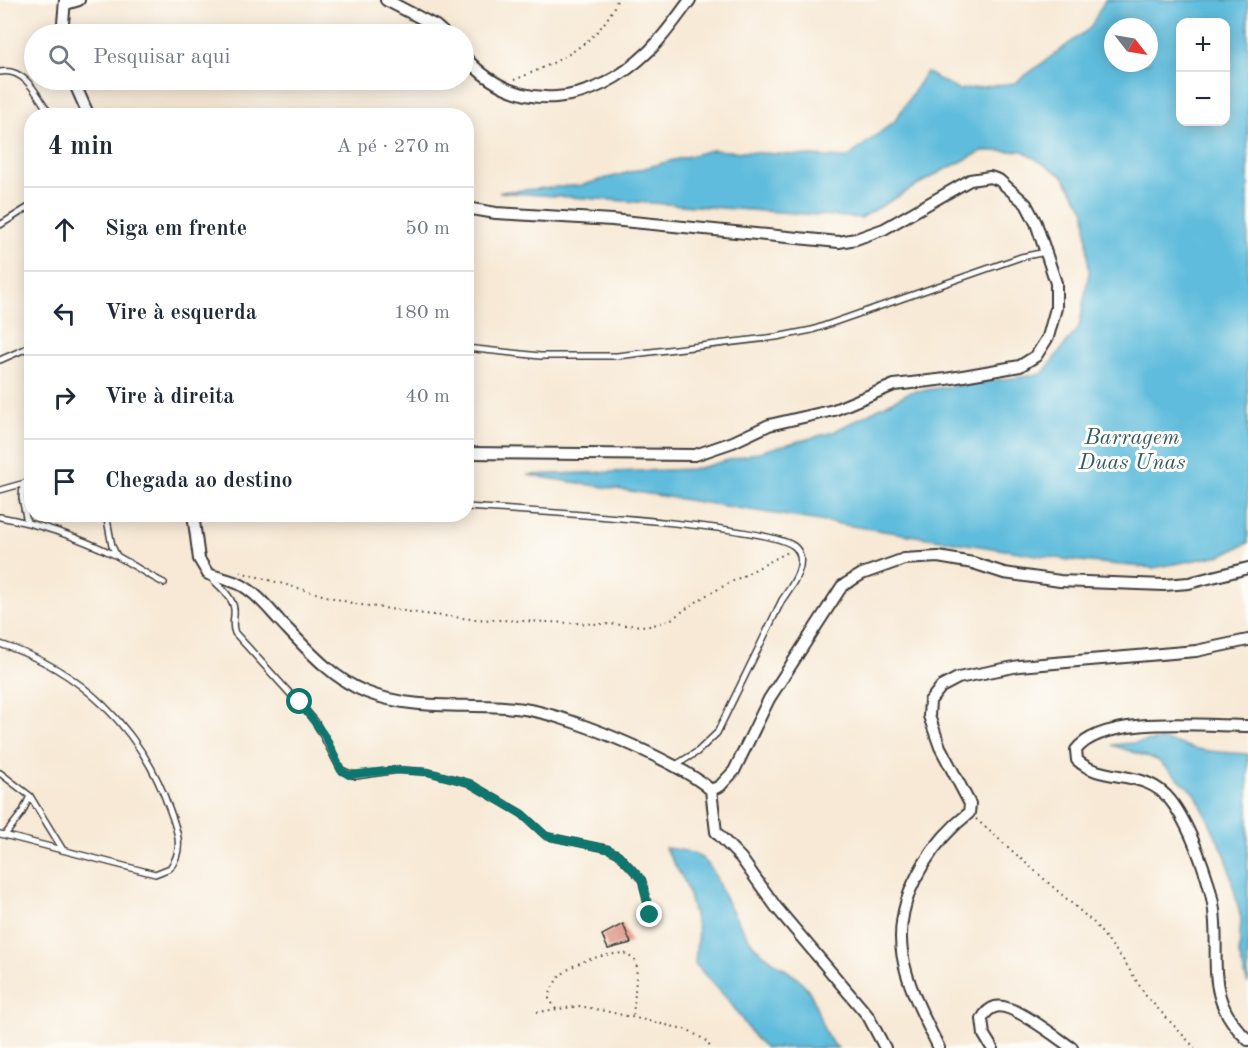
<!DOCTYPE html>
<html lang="pt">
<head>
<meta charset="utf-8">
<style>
  :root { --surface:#fff; --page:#f6f6f7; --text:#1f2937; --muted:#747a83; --line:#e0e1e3 }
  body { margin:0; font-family:"Old Standard TT",serif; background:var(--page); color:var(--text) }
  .controls { position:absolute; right:18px; top:18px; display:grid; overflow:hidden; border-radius:12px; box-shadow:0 3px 15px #0003 }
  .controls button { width:54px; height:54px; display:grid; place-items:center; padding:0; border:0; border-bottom:2px solid var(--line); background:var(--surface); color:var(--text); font:30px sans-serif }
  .compass { position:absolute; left:1104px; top:18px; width:54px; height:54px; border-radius:50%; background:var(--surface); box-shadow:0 3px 15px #0003; rotate:121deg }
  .stop { position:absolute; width:18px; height:18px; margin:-14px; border:4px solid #0f766e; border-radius:50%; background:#fff }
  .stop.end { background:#0f766e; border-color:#fff; box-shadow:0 2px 6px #0008 }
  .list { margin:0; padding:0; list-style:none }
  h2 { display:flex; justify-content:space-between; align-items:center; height:78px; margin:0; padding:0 24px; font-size:26px }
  h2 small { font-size:20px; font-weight:400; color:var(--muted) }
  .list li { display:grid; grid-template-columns:39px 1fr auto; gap:18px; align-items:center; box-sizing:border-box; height:84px; padding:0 24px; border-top:2px solid var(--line) }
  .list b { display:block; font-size:22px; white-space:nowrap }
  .list em { font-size:20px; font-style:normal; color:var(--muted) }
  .icon { flex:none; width:33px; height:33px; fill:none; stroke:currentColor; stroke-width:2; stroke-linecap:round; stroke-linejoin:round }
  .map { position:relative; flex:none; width:1248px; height:1048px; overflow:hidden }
  .search { position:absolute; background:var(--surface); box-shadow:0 3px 15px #0003; left:24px; top:24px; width:450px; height:66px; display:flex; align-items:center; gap:15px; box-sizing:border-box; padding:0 21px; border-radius:33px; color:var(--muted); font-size:22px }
  .panel { position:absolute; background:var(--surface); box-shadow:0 3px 15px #0003; left:24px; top:108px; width:450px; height:414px; border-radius:24px }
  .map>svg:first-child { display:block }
  .water { fill:#5ebcdc; stroke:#3d6c7c; stroke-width:1.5; fill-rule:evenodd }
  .building { fill:#dc9182 }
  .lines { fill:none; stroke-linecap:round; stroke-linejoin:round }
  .service-casing { stroke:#3d3b38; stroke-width:8 }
  .minor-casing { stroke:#3d3b38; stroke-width:14 }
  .path { stroke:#3d3b38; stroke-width:2; stroke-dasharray:1.5 4.5; stroke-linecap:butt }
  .service { stroke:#fff; stroke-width:5 }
  .minor { stroke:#fff; stroke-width:10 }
  .route { stroke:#0f766e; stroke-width:8 }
  .labels { text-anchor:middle; stroke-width:6; stroke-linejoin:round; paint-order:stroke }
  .water-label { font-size:22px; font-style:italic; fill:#365c69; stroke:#fdfcf7 }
</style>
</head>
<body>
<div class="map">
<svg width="1248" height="1048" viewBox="0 0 1248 1048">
  <rect width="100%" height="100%" fill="#fdfcf7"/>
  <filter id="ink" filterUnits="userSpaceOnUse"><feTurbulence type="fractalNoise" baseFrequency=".0167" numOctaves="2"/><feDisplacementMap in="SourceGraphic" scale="12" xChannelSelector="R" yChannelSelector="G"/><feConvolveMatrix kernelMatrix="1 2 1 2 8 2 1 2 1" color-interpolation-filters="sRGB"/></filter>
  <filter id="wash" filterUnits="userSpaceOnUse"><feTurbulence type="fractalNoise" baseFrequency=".008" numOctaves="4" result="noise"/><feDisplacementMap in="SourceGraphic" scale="24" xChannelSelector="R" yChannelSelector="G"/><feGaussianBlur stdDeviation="1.35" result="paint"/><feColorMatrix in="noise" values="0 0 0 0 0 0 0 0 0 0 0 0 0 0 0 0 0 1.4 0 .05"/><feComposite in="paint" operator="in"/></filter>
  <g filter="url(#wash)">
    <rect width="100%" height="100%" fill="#f7e9d5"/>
    <path class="water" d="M1105 0H1248V543L1222 555 1153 568 1069 560 527 475 695 469 833 432 910 392 1042 374 1079 327 1089 273 1085 210 1063 176 1023 151H983L940 172 861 218 499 192 582 185 711 150 847 158 895 121 926 72 958 90 1015 83 1090 28ZM1180 22H1226V122H1180ZM1113 27H1149V63H1113Z
      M1161 740C1173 741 1178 744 1189 747 1208 753 1229 752 1248 754V984L1239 955 1241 919 1226 857 1195 793 1157 760 1112 745Z
      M665 848C677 849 695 852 704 860 714 869 717 881 722 892 731 910 741 928 753 944 766 961 796 971 809 991 820 1009 820 1034 838 1048H766L754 1037 730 1002 695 964 698 930 686 884Z"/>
    <g id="blocks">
      <path class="building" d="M623 924 631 943 608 949 602 935Z"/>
    </g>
  </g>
  <g filter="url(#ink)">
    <use href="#blocks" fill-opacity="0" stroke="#3d3b38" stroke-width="1.5"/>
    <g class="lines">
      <defs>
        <path id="service" d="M0 72C26 67 38 97 51 116
          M0 225 32 205
          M466 348 540 356H617L776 337 812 330 1021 257 1046 252
          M0 360 32 346
          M23 484 22 498 27 522
          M0 490 32 481
          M466 507C514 510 771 524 795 547 810 562 791 587 782 600L717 733 697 752 674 766
          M106 514 112 546 117 556
          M0 517C39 524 80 538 115 555 132 564 147 575 164 583
          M211 578C219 586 233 597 234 609 235 618 231 624 235 633L315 721 341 770 356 776 397 770 428 772 469 783 522 814 546 836 608 849 618 854 642 880 650 915
          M0 644C80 669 141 729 169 808 177 829 185 849 170 868L155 874 0 834
          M0 773 30 796 63 850
          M5 835 22 813 30 796"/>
        <path id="minor" d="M386 0 436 26 445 34
          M66 4 79 0
          M62 34 65 0
          M464 56C519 118 593 105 649 51 665 35 677 17 690 0
          M73 80 89 116
          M466 208 496 213 612 220 839 242 856 239 884 229 970 180 990 177 999 180 1026 204 1036 223 1056 283V308L1048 337 1036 356 1020 366 946 379 894 385 834 410 769 425 733 442 695 455 466 453
          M193 514 199 559 208 574C219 578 233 580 243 586 257 594 268 608 279 620 304 646 332 679 366 692 413 711 466 703 515 708 561 711 677 760 711 790L720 786 734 771 769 699 842 586 862 574 904 559 938 557 973 563 1004 573 1060 581 1164 585 1189 583 1248 568
          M1248 726C1206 726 1103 714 1076 750L1077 760C1102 784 1145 767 1171 801 1189 824 1208 875 1213 903 1222 958 1201 996 1248 1040
          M711 790 716 832 741 858 776 907 868 1016 885 1048
          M939 1048C906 981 881 935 923 865 935 845 951 827 969 813L970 804 940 747 929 716 930 701 941 687 958 678 1019 666 1196 651 1248 640
          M992 1048 984 1035 982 1019C985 1013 988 1009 995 1007 1011 1001 1057 1038 1072 1048"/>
      </defs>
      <use href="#service" class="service-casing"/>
      <use href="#minor" class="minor-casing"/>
      <path class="path" d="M514 80C556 63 600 44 617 0
        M240 572 355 604 425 614 472 619 650 626 670 620 705 596 788 552
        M976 819 1094 923 1124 961 1146 996 1195 1048
        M556 1009 549 999C554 965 595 955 624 953L635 960 637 967 633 1017
        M537 1012 580 1006 605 1011 688 1030 705 1040 711 1048"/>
      <use href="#service" class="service"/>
      <use href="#minor" class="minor"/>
    </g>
  </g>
  <g class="lines" filter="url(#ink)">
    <path class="route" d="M300 702 326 738 341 770 349 775 397 770 428 772 469 783 522 814 546 836 608 849 618 854 642 880 650 915"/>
  </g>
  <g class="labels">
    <g class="water-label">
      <text x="1132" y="444">Barragem<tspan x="1132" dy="25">Duas Unas</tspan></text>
    </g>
  </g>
</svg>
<div class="controls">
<button>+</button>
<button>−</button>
</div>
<svg class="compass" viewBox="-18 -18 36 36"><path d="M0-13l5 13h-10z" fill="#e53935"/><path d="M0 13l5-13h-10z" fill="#747a83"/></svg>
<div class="stop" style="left:300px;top:702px"></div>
<div class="stop end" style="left:650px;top:915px"></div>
<div class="search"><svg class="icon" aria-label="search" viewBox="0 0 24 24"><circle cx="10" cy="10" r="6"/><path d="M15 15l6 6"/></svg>Pesquisar aqui</div>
<section class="panel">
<h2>4 min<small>A pé · 270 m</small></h2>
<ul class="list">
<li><svg class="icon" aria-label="ahead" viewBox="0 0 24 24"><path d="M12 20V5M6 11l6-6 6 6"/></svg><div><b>Siga em frente</b></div><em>50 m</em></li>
<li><svg class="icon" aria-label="left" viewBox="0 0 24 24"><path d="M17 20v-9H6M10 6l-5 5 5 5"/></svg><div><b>Vire à esquerda</b></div><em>180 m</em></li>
<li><svg class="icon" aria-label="right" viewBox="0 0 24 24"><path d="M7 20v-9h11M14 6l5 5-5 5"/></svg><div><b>Vire à direita</b></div><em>40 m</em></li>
<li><svg class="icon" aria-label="arrive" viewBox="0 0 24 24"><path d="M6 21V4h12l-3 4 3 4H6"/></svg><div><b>Chegada ao destino</b></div></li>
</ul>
</section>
</div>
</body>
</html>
